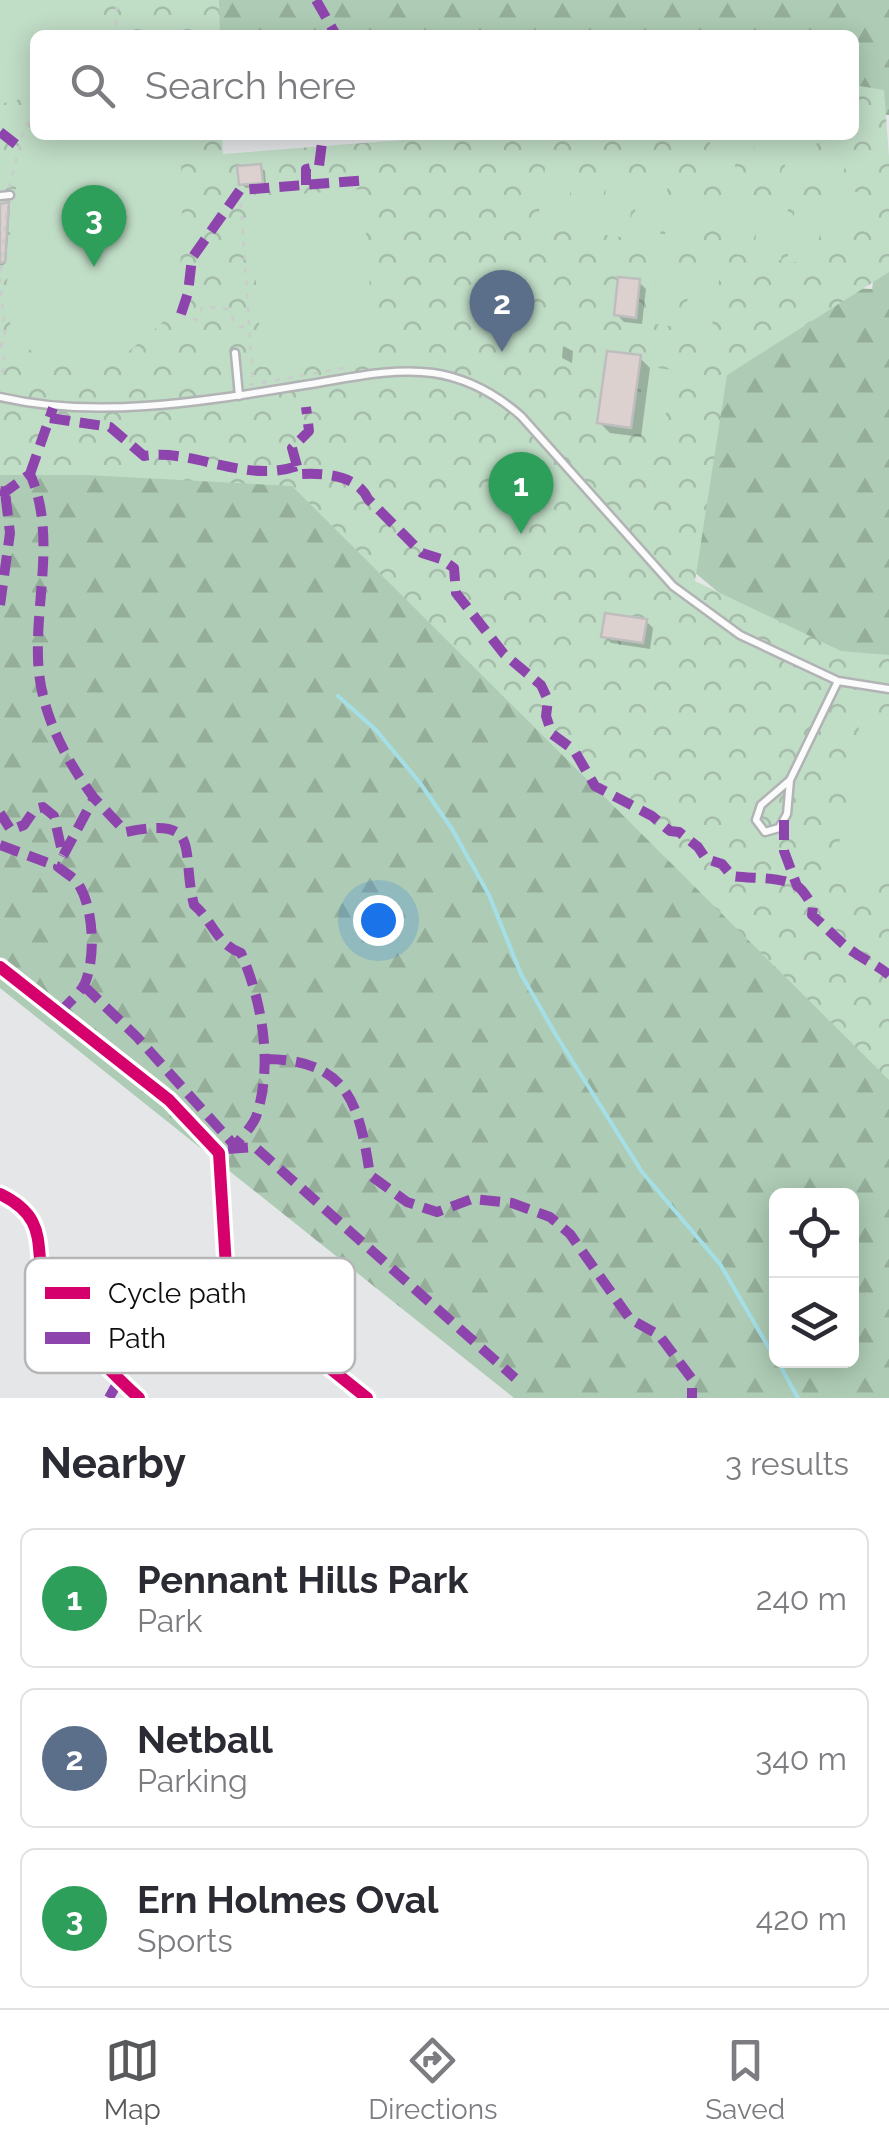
<!DOCTYPE html>
<html lang="en">
<head>
<meta charset="utf-8">
<style>
  :root { --surface:#fff; --page:#f2f2f3; --text:#2b2b33; --muted:#7c7c81; --line:#e1e1e2; --accent:#58595a }
  body { margin:0; font-family:Raleway,sans-serif; background:var(--page); color:var(--text) }
  .controls { position:absolute; right:30px; bottom:30px; display:grid; overflow:hidden; border-radius:15px; box-shadow:0 5px 25px #0003 }
  .controls button { width:90px; height:90px; display:grid; place-items:center; padding:0; border:0; border-bottom:2px solid var(--line); background:var(--surface); color:var(--text); font:50px sans-serif }
  .you { position:absolute; left:378px; top:920px; width:35px; height:35px; margin:-25px; border:8px solid #fff; border-radius:50%; background:#1a73e8; box-shadow:0 0 0 15px #1a73e833 }
  .badge { display:grid; place-items:center; width:65px; height:65px; border-radius:50%; background:var(--accent); color:#fff; font-size:32px; font-weight:700 }
  .pin { position:absolute; translate:-50% -82px; filter:drop-shadow(0 2px 5px #0008) }
  .pin::after { content:''; position:absolute; top:52px; width:35px; height:30px; background:inherit; clip-path:polygon(0 0,100% 0,50% 100%) }
  .list { margin:0; padding:0; list-style:none }
  h2 { display:flex; justify-content:space-between; align-items:center; height:130px; margin:0; padding:0 40px; font-size:42px }
  h2 small { font-size:32px; font-weight:400; color:var(--muted) }
  .list li { display:grid; grid-template-columns:65px 1fr auto; gap:30px; align-items:center; box-sizing:border-box; height:140px; margin:0 20px 20px; padding:0 20px; border:2px solid var(--line); border-radius:15px }
  .list b { display:block; font-size:38px; white-space:nowrap }
  .list p { margin:0; font-size:32px; white-space:nowrap; color:var(--muted) }
  .list em { font-size:32px; font-style:normal; color:var(--muted) }
  .icon { flex:none; width:55px; height:55px; fill:none; stroke:currentColor; stroke-width:2; stroke-linecap:round; stroke-linejoin:round }
  .map { position:relative; flex:none; width:889px; height:1398px; overflow:hidden }
  .search { position:absolute; background:var(--surface); box-shadow:0 5px 25px #0003; left:30px; right:30px; top:30px; height:110px; display:flex; align-items:center; gap:25px; box-sizing:border-box; padding:0 35px; border-radius:15px; color:var(--muted); font-size:38px }
  .sheet { height:610px; background:var(--surface) }
  nav { display:flex; justify-content:space-around; align-items:center; box-sizing:border-box; height:140px; border-top:2px solid var(--line); background:var(--surface); font-size:28px; color:var(--muted) }
  nav a { display:grid; justify-items:center; gap:5px }
  nav .on { color:var(--accent) }
  .map>svg:first-child { display:block }
  .forest { fill:url(#forest-firs); fill-rule:evenodd }
  .park { fill:url(#park-crowns) }
  .pitch { fill:#c0ddc6 }
  .shadow { fill:#0003 }
  .lines { fill:none; stroke-linecap:round; stroke-linejoin:round }
  .stream { stroke:#a4dfe7; stroke-width:4 }
  .building { fill:#ddd1d0; stroke:#bfbebf; stroke-width:2.5 }
  .service-casing { stroke:#b2b3b5; stroke-width:11 }
  .minor-casing { stroke:#b2b3b5; stroke-width:16 }
  .path { stroke:#cacbcb; stroke-width:2.5; stroke-dasharray:5 8; stroke-linecap:butt }
  .service { stroke:#fbfbfc; stroke-width:6 }
  .minor { stroke:#fbfbfc; stroke-width:11 }
  .quiet { stroke:#8e44ad; stroke-width:10; stroke-dasharray:20 10; stroke-linecap:butt }
  .cycleway-casing { stroke:#fff; stroke-width:19 }
  .cycleway { stroke:#d6006c; stroke-width:12 }
  .key { fill:#fff; stroke:#b6b6b7; stroke-width:2.5 }
  .key-label { font-size:28px; fill:#0c0d0e }
</style>
</head>
<body>
<div class="map">
<svg width="889" height="1398" viewBox="0 0 889 1398">
  <defs>
    <pattern id="forest-firs" width="22" height="20" patternUnits="userSpaceOnUse" patternTransform="scale(2.5)"><rect width="22" height="20" fill="#aeccb5"/><path d="M5 1l3.5 6h-7zM16 11l3.5 6h-7z" fill="#94ae9a"/></pattern>
    <pattern id="park-crowns" width="20" height="18" patternUnits="userSpaceOnUse" patternTransform="scale(2.5)"><rect width="20" height="18" fill="#c0ddc6"/><path d="M2 6a3 3 0 1 1 6 0M12 15a3 3 0 1 1 6 0" fill="none" stroke="#a4bca9"/></pattern>
  </defs>
  <rect width="100%" height="100%" fill="#e4e6e8"/>
  <path class="forest" d="M208 0H889V115L854 112V35H206Z
    M889 180V694L724 597 613 504 744 284 872 289Z
    M0 423 302 441 889 942V1398H514L0 988ZM776 1196H852V1360H776Z"/>
  <path class="park" d="M0 0H219L220 35H35V135H222L223 154 466 135H854V85L884 90 889 157V272L727 375 695 581 841 651 889 655V1080L292 486 86 475H0Z"/>
  <path class="pitch" d="M0 0H103L92 35H35V91L21 99 0 104Z
    M35 134 179 135C183 163 184 279 175 304 171 317 160 324 151 333 138 344 123 357 107 364 70 378 26 359 10 323 2 304 9 274 9 254 10 216 16 168 35 134Z
    M711 135H739L734 174 706 170Z
    M756 135H785L779 177 751 173Z
    M789 135H818L811 183 783 179Z
    M824 135H850L842 182 817 178Z
    M545 169 573 173 565 231 537 227Z
    M576 173 604 178 596 236 568 232Z
    M608 176 636 180 627 238 599 234Z
    M640 179 668 184 659 242 631 238Z
    M673 182 701 186 692 245 664 241Z
    M831 187 857 192 848 243 823 239Z
    M363 189 375 358 262 367 250 198Z
    M729 194 757 198 749 256 721 252Z
    M761 198 789 202 781 260 753 257Z
    M796 202 824 207 815 265 787 261Z
    M657 264 685 269 676 327 648 323Z
    M692 270 720 275 711 333 683 329Z
    M645 366 672 370 664 428 636 424Z
    M861 716 889 721V878L835 868Z"/>
  <path class="shadow" d="M260 167 265 171 266 187 246 188 241 184Z
    M10 206 6 263 0 267V207Z
    M639 282 646 289 642 324 624 322 616 314Z
    M563 346 573 351 572 363 562 358Z
    M640 358 650 368 641 437 610 433 600 423Z
    M646 621 653 628 650 649 611 643 604 636Z"/>
  <g class="lines">
    <path class="stream" d="M338 696 376 730 420 783 452 829 489 895 521 974 556 1035 642 1172 720 1264 776 1360
      M777 1360 798 1398"/>
  </g>
  <path class="building" d="M261 164 263 183 239 185 237 166Z
    M9 202 5 262 0 263V204Z
    M618 277 640 279 636 318 614 315Z
    M607 351 641 355 631 428 597 423Z
    M605 613 647 619 643 643 601 637Z"/>
  <g class="lines">
    <defs>
      <path id="service" d="M0 196 10 195
        M235 353 239 396
        M0 397C99 420 205 401 304 385 345 379 391 367 433 373 467 378 496 394 521 416L673 586 740 635 838 681 889 689
        M790 780 787 814 779 828 765 832 756 820 761 805 790 780 838 681"/>
      <path id="minor" d="M0 967 169 1100 219 1153 226 1267 251 1305 367 1398
        M0 1194C58 1222 27 1257 51 1299 65 1326 116 1377 139 1398"/>
    </defs>
    <use href="#service" class="service-casing"/>
    <use href="#minor" class="minor-casing"/>
    <path class="path" d="M107 35 116 24 117 0
      M9 188 24 129 35 114
      M240 190 253 381
      M181 314 196 320 203 306 227 309 238 327 248 326
      M0 343 5 361 0 380
      M1 347 5 337 0 277 7 206
      M249 385 344 368"/>
    <use href="#service" class="service"/>
    <use href="#minor" class="minor"/>
    <path class="quiet" d="M316 0 336 35
      M0 132 18 146
      M306 185V169L319 166 323 135
      M181 314 188 293 192 258 240 190 368 180
      M50 418 110 427 144 456C195 448 244 484 297 466L302 474C325 473 357 475 368 499L422 553 441 559 454 568 456 593 504 654 541 685 548 700 546 716 552 734 574 750 595 786 652 816 670 831 679 832 698 847 706 859 722 864 732 876C752 879 780 876 797 886 803 889 809 901 813 906L812 915C824 925 843 946 855 953 868 962 877 965 889 975
      M297 466 292 448 309 431 306 407
      M30 474 53 408
      M0 491 5 492 30 474C56 532 36 597 38 657 39 710 64 757 94 798L63 856 54 816 43 807 35 809 24 825 11 830 0 813
      M0 605 10 533 5 492
      M784 820V851L797 886
      M0 845 59 867
      M84 986 137 1037 235 1146C242 1136 254 1125 257 1114 273 1063 262 1001 241 953 216 944 213 921 194 905 180 849 204 816 126 832L94 798
      M59 1013C67 1004 80 994 85 983 96 957 94 906 77 882 72 876 64 872 58 867L63 856
      M266 1059C348 1060 359 1103 370 1175L407 1202 437 1212 472 1199 512 1203 550 1217 570 1234 630 1319 659 1335 692 1379V1398
      M228 1149 255 1147 515 1378
      M109 1398 119 1380"/>
    <defs>
      <path id="cycleway" d="M0 967 169 1100 219 1153 226 1267 251 1305 367 1398
        M0 1194C58 1222 27 1257 51 1299 65 1326 116 1377 139 1398"/>
    </defs>
    <use href="#cycleway" class="cycleway-casing"/>
    <use href="#cycleway" class="cycleway"/>
  </g>
  <rect x="25" y="1258" width="330" height="115" rx="15" class="key"/>
  <rect x="45" y="1287" width="45" height="12" fill="#d6006c"/>
  <rect x="45" y="1332" width="45" height="12" fill="#8e44ad"/>
  <g class="key-label">
    <text x="108" y="1303">Cycle path</text>
    <text x="108" y="1348">Path</text>
  </g>
</svg>
<div class="controls">
<button><svg class="icon" aria-label="locate" viewBox="0 0 24 24"><circle cx="12" cy="12" r="6"/><path d="M12 2v4M12 18v4M2 12h4M18 12h4"/></svg></button>
<button><svg class="icon" aria-label="layers" viewBox="0 0 24 24"><path d="M12 4l9 5-9 5-9-5zM3 14l9 5 9-5"/></svg></button>
</div>
<div class="you"></div>
<div class="pin badge" style="left:521px;top:534px;background:#2e9e5b">1</div>
<div class="pin badge" style="left:502px;top:352px;background:#5c6f8a">2</div>
<div class="pin badge" style="left:94px;top:267px;background:#2e9e5b">3</div>
<div class="search"><svg class="icon" aria-label="search" viewBox="0 0 24 24"><circle cx="10" cy="10" r="6"/><path d="M15 15l6 6"/></svg>Search here</div>
</div>
<section class="sheet">
<h2>Nearby<small>3 results</small></h2>
<ul class="list">
<li><span class="badge" style="background:#2e9e5b">1</span><div><b>Pennant Hills Park</b><p>Park</p></div><em>240 m</em></li>
<li><span class="badge" style="background:#5c6f8a">2</span><div><b>Netball</b><p>Parking</p></div><em>340 m</em></li>
<li><span class="badge" style="background:#2e9e5b">3</span><div><b>Ern Holmes Oval</b><p>Sports</p></div><em>420 m</em></li>
</ul>
</section>
<nav>
<a class="on"><svg class="icon" aria-label="map" viewBox="0 0 24 24"><path d="M3 6l6-2 6 2 6-2v14l-6 2-6-2-6 2zM9 4v14M15 6v14"/></svg>Map</a>
<a><svg class="icon" aria-label="directions" viewBox="0 0 24 24"><path d="M12 3l9 9-9 9-9-9zM9 14v-3h6M13 9l2 2-2 2"/></svg>Directions</a>
<a><svg class="icon" aria-label="saved" viewBox="0 0 24 24"><path d="M7 4h10v16l-5-4-5 4z"/></svg>Saved</a>
</nav>
</body>
</html>
